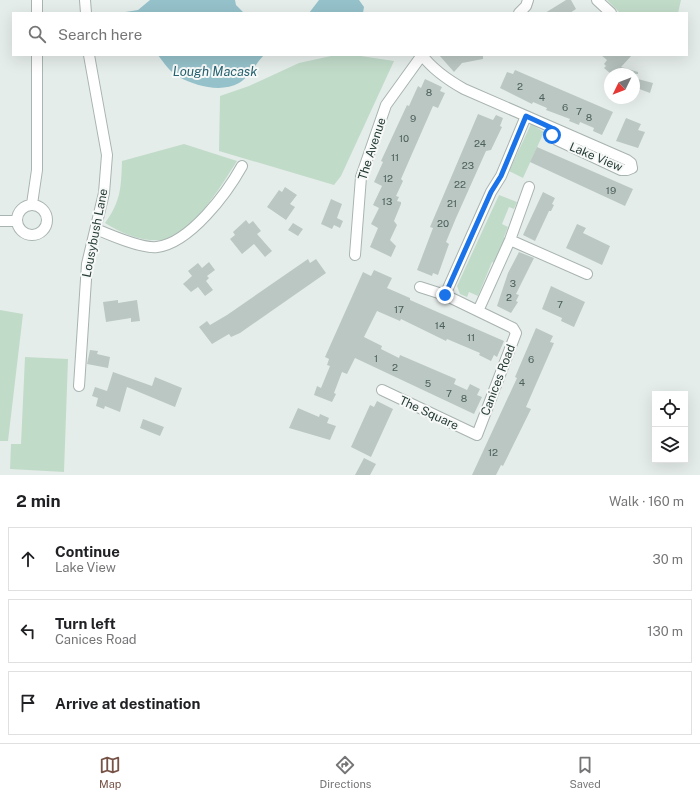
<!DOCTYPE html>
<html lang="en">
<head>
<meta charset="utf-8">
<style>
  :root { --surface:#fff; --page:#f6f6f6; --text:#202124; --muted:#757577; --line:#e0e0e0; --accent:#775246 }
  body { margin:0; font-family:"Public Sans",sans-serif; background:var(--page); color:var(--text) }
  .controls { position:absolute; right:12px; bottom:12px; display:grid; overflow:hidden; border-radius:0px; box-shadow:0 4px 16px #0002 }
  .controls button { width:36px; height:36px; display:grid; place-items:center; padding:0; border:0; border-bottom:1px solid var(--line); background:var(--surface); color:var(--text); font:20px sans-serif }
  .compass { position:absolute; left:604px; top:68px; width:36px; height:36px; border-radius:50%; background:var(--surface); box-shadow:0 4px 16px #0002; rotate:227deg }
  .stop { position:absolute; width:12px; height:12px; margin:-9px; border:3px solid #1a73e8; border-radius:50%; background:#fff }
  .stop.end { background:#1a73e8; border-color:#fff; box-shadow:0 1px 4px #0008 }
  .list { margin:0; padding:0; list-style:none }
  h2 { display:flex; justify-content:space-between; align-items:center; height:52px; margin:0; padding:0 16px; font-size:17px }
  h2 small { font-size:13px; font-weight:400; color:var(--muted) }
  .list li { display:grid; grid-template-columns:26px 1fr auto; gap:12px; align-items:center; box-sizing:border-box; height:64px; margin:0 8px 8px; padding:0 8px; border:1px solid var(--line); border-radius:0px }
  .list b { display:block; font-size:15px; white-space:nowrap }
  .list p { margin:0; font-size:13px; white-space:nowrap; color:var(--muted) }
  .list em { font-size:13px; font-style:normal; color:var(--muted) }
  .icon { flex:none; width:22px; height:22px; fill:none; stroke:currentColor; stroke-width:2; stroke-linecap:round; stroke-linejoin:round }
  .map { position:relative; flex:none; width:700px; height:475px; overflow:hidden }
  .search { position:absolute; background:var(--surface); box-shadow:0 4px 16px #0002; left:12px; right:12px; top:12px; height:44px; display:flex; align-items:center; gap:10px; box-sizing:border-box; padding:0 14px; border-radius:0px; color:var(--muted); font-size:15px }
  .sheet { height:268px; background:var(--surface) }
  nav { display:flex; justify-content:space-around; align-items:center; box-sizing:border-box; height:56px; border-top:1px solid var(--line); background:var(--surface); font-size:11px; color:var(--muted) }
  nav a { display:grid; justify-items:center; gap:2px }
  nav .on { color:var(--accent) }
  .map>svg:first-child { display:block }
  .green { fill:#c1dbc9 }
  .water { fill:#95c1ca }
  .building { fill:#bbc7c3 }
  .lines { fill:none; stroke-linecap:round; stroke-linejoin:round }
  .minor-casing { stroke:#a8b4b1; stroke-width:12 }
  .minor { stroke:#fff; stroke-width:10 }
  .route { stroke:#1a73e8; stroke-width:5 }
  .labels { text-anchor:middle; stroke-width:4; stroke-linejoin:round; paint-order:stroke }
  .number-label { font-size:10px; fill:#4c5f5a }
  .street-label { font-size:12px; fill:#273c37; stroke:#f6f9f8 }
  .water-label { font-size:13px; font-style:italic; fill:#286371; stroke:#f6f9f8 }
</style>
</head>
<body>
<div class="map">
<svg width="700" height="475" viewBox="0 0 700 475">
  <rect width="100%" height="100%" fill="#e5edea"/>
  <path class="green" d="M607 0H681L678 13H620Z
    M336 55H354L394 61 341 176 334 185 219 151 220 96 249 86 299 63Z
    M531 124 544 132 523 178 509 171Z
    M184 144 237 161C223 183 191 237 163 240 142 242 122 234 105 223 121 201 121 188 122 161Z
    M499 195 517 202 514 209 509 207 502 224 508 227 504 237 506 239 495 263 492 262 478 296 469 292 467 297 460 294 457 286Z
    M0 310 23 314 8 441H0Z
    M25 357 68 359 64 472 10 469 11 444H21Z"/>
  <path class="water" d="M150 0H235L236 5 244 13H119L138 10Z
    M319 0H359L364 7 363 13H309Z
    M158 55H264C255 64 250 77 239 83 221 93 196 86 179 77 171 73 163 62 158 55Z"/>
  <path class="building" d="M566 0H571L576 9 570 13H545Z
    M439 55H483V59L462 63 454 72Z
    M601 55H632L621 67 638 72V74H611L604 68 606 66 604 64 607 60Z
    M515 70 613 112 602 135 593 131 594 128 580 122 579 125 569 121 570 119 546 110 547 108 533 102 532 104 500 88 507 72 513 74Z
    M634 78 653 83 650 93 634 87Z
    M425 79 442 87 440 91 445 93 438 108 433 106 401 179 403 181 396 196 399 197 397 201 401 202V204L394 221 397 225 390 240 396 246 391 257 370 247 378 228 371 224 379 208 373 205 382 186 374 182 383 162 381 161 407 105 409 106 418 86 421 88Z
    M478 114 493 120 496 115 503 118 500 126 502 127 491 150 486 151 456 218 446 242 449 244 438 275 433 273 432 276 417 270 433 228 430 227Z
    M626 118 641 124 638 130 645 132 638 148 616 141Z
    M537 147 633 189 625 206 530 162Z
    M285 187 297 195 290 204 295 207 286 220 267 207 279 190 282 192Z
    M543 192 555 198 552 204 554 205 551 211H549L535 241 523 235Z
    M331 199 342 204 337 218 343 221 340 228 334 225 332 229 321 224Z
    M246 220 249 224 253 221 261 231 257 234 272 251 265 257 254 244 242 254 230 239 235 235 233 232Z
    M293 223 303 229 298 236 288 230Z
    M577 224 586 228 583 233 610 246 602 265 566 248Z
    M519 252 534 258 516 294 519 295 516 301 518 302 511 313 497 306 508 273Z
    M308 259 310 263 316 259 326 273 240 333 231 337 229 334 212 344 199 327 207 321 210 325 227 315Z
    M209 262 215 270 207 276 209 278 206 281 213 290 205 296 198 287 191 292 183 284 192 276 188 271 198 263 202 268Z
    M374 270 392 278 387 288 410 298V300L504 341 497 357 494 355 491 361 479 355 480 353 447 339 446 341 401 319 400 321 377 311 364 337 382 346 381 349 399 358 400 355 456 379 454 384 467 390 470 384 480 389 477 395 482 397 474 414 355 358 347 374 342 372 334 393 336 394 332 402 314 395 317 386 321 388 330 366 327 365 329 359 325 357 363 272 371 276Z
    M551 286 585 302 574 327 561 321 562 318 542 309Z
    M118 300V303L137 300 140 321 131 322V318L106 322 103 302Z
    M536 328 553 336 550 342 554 343 526 407 531 409 503 466 501 465 496 475H472L517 378 515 377Z
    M90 350 98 351 97 354 110 357 108 368 87 364Z
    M113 372 152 386 155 377 182 388 175 407 127 387 120 412 105 406 104 409 96 406 98 398 92 396 95 387 107 391Z
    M377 401 393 409 371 457 351 447 370 405 374 407Z
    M298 408 319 417 320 414 329 418 327 423 336 426 330 440 289 428Z
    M143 419 164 427 160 436 140 428Z
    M364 458 376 464 370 475H355Z"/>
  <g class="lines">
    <defs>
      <path id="minor" d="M85 0 86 13
        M597 0 611 13
        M37 13V0
        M519 13 526 6 528 0
        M422 55C433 70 448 80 464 89L627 160 631 163 632 168 627 170H621L557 140 552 135 554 129
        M32 204 37 170V55
        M17 220a15 15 0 1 1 30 0a15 15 0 1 1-30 0Z
        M0 221H16
        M96 229C110 235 142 249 157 247 190 243 227 193 242 166
        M510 240 587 274
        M355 255 361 177 386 105 422 55
        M445 295 491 192 501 176 526 116
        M478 311 510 240 529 187
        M79 386 87 264 104 193 107 155 89 55
        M382 390 477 435 516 333 513 328 445 295 420 287"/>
    </defs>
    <use href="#minor" class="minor-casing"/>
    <use href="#minor" class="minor"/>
  </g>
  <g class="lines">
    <path class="route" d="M445 295 491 192 501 176 526 116 554 129 552 135"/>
  </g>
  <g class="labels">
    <g class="number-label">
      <text x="520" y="90">2</text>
      <text x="429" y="96">8</text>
      <text x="542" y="101">4</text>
      <text x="565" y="111">6</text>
      <text x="579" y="115">7</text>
      <text x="589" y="121">8</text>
      <text x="413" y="122">9</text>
      <text x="404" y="142">10</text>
      <text x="480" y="147">24</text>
      <text x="395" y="161">11</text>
      <text x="468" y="169">23</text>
      <text x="388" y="182">12</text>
      <text x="460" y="188">22</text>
      <text x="611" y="194">19</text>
      <text x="387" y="205">13</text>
      <text x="452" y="207">21</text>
      <text x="443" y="227">20</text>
      <text x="513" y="287">3</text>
      <text x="509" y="301">2</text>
      <text x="560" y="308">7</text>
      <text x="399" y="313">17</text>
      <text x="440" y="329">14</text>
      <text x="471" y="341">11</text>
      <text x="376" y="362">1</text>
      <text x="531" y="363">6</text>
      <text x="395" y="371">2</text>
      <text x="522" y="386">4</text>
      <text x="428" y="387">5</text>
      <text x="449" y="397">7</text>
      <text x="464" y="402">8</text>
      <text x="493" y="456">12</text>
    </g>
    <g class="street-label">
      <text transform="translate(372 149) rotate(-72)" y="4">The Avenue</text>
      <text transform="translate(596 157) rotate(23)" y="4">Lake View</text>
      <text transform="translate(95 233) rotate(-79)" y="4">Lousybush Lane</text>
      <text transform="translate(498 380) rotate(-69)" y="4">Canices Road</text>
      <text transform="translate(429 413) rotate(25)" y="4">The Square</text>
    </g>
    <g class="water-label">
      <text x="215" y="76">Lough Macask</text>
    </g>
  </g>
</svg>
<div class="controls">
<button><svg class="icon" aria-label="locate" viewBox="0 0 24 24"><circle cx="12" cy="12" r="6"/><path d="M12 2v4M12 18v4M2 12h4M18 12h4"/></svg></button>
<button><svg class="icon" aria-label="layers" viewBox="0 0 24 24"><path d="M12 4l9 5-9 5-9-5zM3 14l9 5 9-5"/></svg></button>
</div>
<svg class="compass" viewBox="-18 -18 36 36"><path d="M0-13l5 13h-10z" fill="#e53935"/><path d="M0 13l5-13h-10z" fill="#757577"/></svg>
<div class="stop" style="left:552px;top:135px"></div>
<div class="stop end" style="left:445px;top:295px"></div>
<div class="search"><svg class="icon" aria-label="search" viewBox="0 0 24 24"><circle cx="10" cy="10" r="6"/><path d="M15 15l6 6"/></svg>Search here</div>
</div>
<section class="sheet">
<h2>2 min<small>Walk · 160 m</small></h2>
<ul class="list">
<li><svg class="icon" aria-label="ahead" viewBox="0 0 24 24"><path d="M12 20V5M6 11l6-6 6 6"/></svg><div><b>Continue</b><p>Lake View</p></div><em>30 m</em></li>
<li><svg class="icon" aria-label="left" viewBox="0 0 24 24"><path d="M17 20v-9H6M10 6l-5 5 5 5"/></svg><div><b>Turn left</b><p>Canices Road</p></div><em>130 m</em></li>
<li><svg class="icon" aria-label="arrive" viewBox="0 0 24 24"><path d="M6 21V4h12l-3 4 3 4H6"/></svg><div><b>Arrive at destination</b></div></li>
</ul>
</section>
<nav>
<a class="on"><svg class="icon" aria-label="map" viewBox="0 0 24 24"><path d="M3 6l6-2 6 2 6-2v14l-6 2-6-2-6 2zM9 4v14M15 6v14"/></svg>Map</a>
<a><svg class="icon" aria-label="directions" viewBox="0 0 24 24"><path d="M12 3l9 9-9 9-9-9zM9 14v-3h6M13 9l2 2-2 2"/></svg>Directions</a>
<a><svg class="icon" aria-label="saved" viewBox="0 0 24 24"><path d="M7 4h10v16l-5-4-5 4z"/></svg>Saved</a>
</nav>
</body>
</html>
